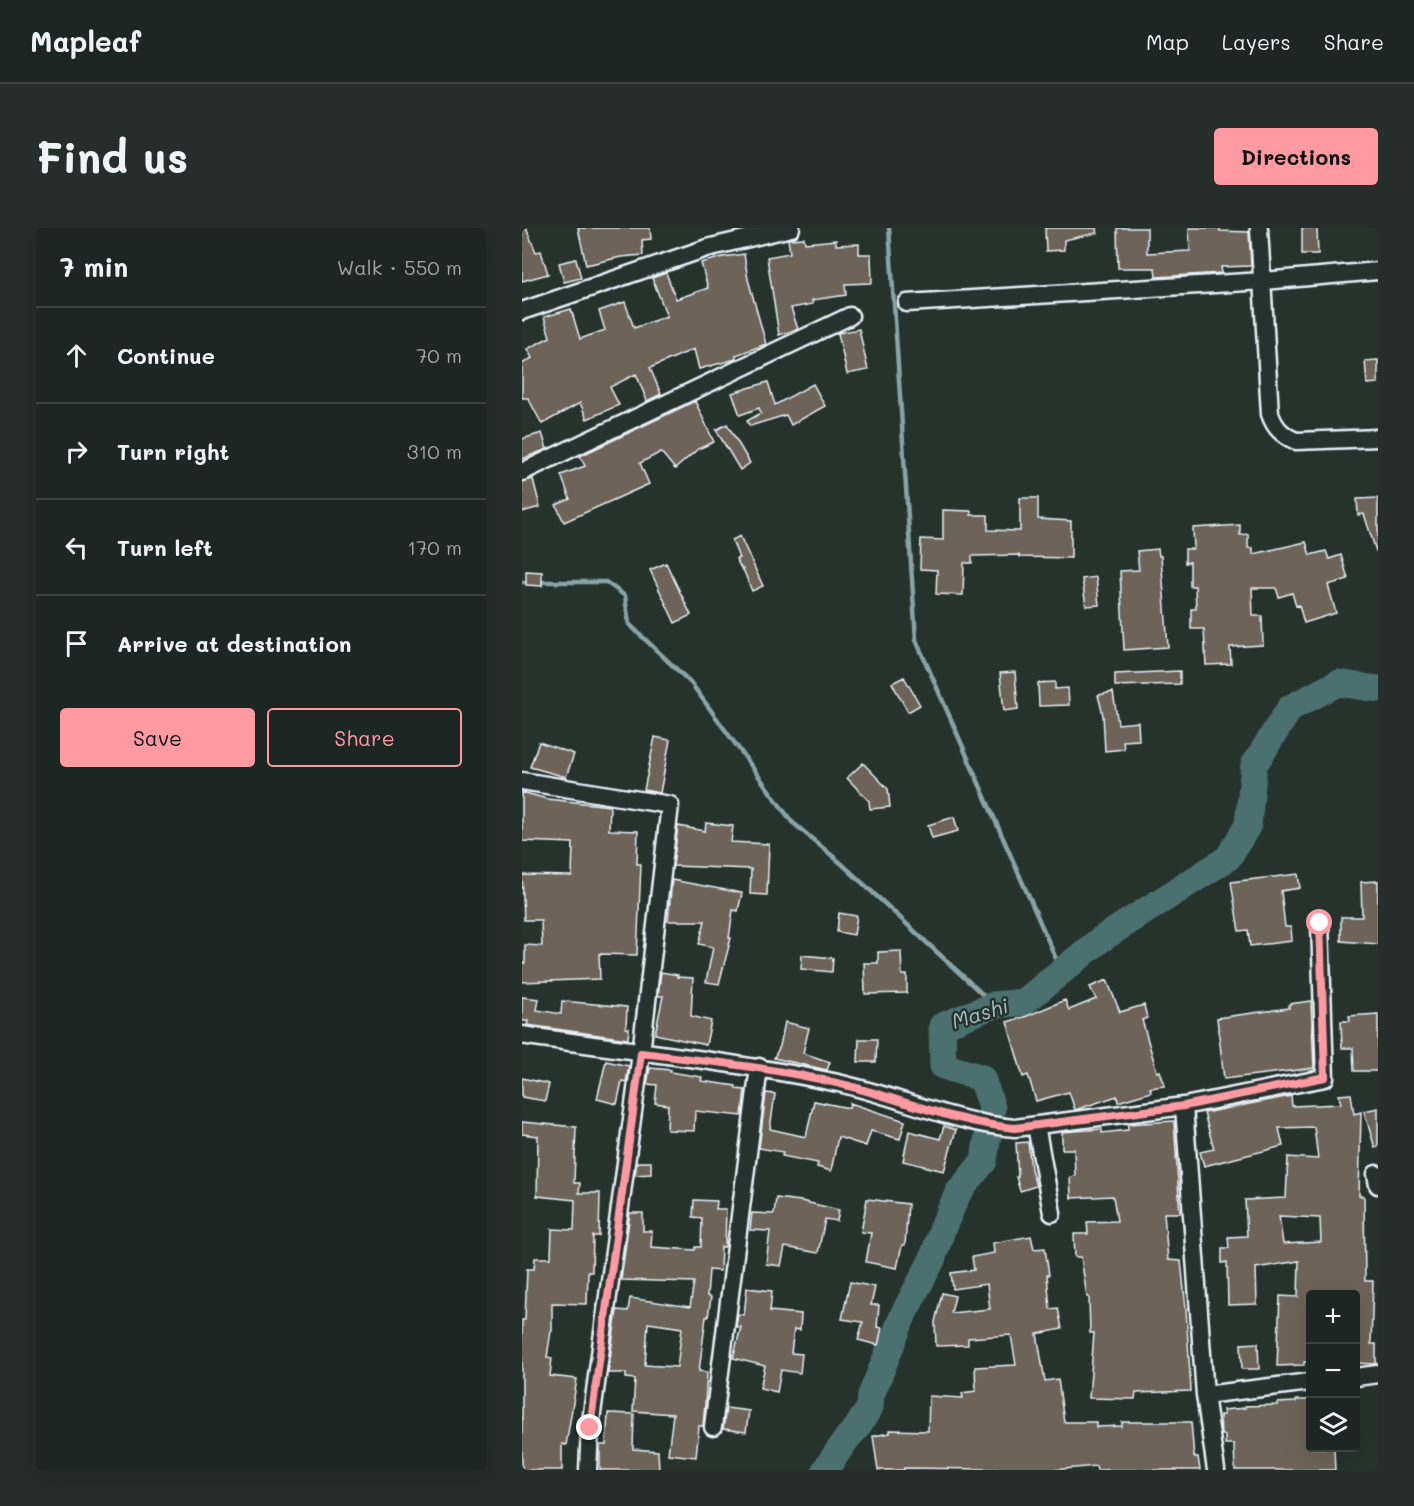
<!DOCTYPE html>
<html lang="en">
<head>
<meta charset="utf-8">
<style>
  :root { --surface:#1c2622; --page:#252e2a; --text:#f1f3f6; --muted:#a0a5a5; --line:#3a4340; --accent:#ff9aa2 }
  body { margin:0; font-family:Mali,sans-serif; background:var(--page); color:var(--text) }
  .controls { position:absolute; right:18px; bottom:18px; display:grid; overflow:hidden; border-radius:6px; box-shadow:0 6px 24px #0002 }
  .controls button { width:54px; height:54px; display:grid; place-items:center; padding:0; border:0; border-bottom:2px solid var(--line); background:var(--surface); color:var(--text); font:30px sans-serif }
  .stop { position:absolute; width:18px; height:18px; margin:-14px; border:4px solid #ff9aa2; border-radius:50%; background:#fff }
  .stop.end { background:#ff9aa2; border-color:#fff; box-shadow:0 2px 6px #0008 }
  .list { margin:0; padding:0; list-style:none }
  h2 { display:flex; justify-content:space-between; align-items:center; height:78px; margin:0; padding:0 24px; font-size:26px }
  h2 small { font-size:20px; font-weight:400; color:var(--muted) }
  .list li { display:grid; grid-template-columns:39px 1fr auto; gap:18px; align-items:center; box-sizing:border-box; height:96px; padding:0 24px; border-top:2px solid var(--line) }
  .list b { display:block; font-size:22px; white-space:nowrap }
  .list em { font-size:20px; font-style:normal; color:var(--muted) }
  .actions { display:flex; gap:12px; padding:18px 24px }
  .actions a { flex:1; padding:14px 0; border:2px solid var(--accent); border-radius:6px; text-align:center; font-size:21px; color:var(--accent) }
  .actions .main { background:var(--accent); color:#111 }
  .icon { flex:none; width:33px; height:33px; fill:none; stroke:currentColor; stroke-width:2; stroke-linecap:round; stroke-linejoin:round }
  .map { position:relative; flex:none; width:856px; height:1242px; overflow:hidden; border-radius:6px }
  header { display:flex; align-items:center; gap:36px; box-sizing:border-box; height:84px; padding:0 30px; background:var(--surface); border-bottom:2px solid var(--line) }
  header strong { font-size:28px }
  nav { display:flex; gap:33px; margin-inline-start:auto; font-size:21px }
  .intro { display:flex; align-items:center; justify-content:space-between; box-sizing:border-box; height:144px; padding:0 36px }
  h1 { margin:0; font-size:42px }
  .button { padding:15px 27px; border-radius:6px; background:var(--accent); color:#111; font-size:21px; font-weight:700 }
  main { display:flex; gap:36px; padding:0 36px }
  aside { flex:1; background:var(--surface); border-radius:6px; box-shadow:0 6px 24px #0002 }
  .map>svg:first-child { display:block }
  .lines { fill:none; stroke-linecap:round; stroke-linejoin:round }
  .stream { stroke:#8aa3a6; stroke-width:4.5 }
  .river { stroke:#4b6f70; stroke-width:27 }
  .building { fill:#6e6458; stroke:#e8f1f8; stroke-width:1.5; fill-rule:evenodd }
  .minor-casing { stroke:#e8f1f8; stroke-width:21 }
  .minor { stroke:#26332d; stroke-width:16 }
  .route { stroke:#ff9aa2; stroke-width:8 }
  .labels { text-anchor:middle; stroke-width:5; stroke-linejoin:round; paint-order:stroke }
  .water-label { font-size:21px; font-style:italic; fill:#a9bdc2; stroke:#26332d }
</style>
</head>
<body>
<header>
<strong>Mapleaf</strong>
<nav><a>Map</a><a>Layers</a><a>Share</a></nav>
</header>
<div class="intro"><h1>Find us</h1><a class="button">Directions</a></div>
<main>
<aside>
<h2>7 min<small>Walk · 550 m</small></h2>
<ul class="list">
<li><svg class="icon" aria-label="ahead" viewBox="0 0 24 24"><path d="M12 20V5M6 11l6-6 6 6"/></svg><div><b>Continue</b></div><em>70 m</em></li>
<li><svg class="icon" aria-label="right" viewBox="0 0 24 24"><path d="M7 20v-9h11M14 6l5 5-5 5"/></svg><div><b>Turn right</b></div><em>310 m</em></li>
<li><svg class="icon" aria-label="left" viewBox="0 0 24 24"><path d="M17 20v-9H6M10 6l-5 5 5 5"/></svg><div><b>Turn left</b></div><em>170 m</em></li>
<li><svg class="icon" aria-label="arrive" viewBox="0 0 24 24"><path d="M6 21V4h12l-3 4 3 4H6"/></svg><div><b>Arrive at destination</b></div></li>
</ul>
<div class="actions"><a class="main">Save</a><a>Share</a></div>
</aside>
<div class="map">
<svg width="856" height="1242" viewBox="0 0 856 1242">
  <rect width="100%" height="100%" fill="#26332d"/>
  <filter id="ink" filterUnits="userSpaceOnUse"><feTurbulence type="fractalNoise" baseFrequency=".0167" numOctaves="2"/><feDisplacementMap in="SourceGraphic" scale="12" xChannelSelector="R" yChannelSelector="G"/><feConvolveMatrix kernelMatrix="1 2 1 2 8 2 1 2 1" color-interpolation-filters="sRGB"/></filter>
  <g filter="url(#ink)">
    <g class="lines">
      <path class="stream" d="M367 0 394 412 539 742
        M0 354H84L103 368 107 396 169 455 270 594 320 636 472 777"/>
      <path class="river" d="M303 1242 326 1209 334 1201 348 1179 349 1167 358 1145 382 1085 410 1032 421 999 436 965 462 933 470 880 460 850 421 838 420 798 472 777 502 774 578 712 706 630 726 597 732 537 768 480 816 455 856 461"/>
    </g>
    <path class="building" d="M0 0H4L14 24 19 23 26 46 0 53Z
      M56 0H128L129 11 120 12 121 27 99 29 64 37Z
      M523 0H574L575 5 542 12V22L524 23Z
      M595 0H625V25L668 23 667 0H698V3L727 4 729 38 699 39 700 45 634 49 633 40H596Z
      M780 0H795L796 26H780Z
      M282 10 283 15 314 12V17L337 16V26H349L350 55 323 56 324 67 290 72 291 76 269 80 276 101 257 107 245 29 268 25 266 11Z
      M222 26 226 51 244 116 214 127V131L177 141 172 121 128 140 139 166 125 173 114 146 88 159 97 177 65 191 58 175 20 196 6 170H0V136L10 130 5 121 28 109 22 89 49 81 58 111 83 102 77 83 103 74 112 100 145 88 130 50 144 45 154 71 186 60 179 35 201 29Z
      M54 31 59 50 42 54 37 35Z
      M337 101 346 142 325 146 316 105Z
      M856 132V155L845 156 843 133Z
      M246 154 253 177 291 156 303 178 269 197 264 187 228 198 225 193 239 185 237 180 218 187 210 165Z
      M173 173 192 214 176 221 153 241 139 224 118 235 127 256 42 294 34 277 48 271 39 247 63 238 58 228Z
      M205 196 228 235 218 242 194 202Z
      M20 205 25 221 0 231V211Z
      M11 251 18 279 0 284V254Z
      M498 270H516V291L549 293V330L497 329V327L450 328V335H442L441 367 414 366 415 342 398 341 399 311 421 312V282L449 283V287H466V302L498 303Z
      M856 270V322L854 323 842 286 836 287 835 271Z
      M718 297V307L726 306V320H731V326L784 314 788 327 804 323 807 331 819 327 826 351 806 357 814 385 782 395 777 377 774 378 770 365 757 369 754 360H730L731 388H740L741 417 708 419 709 436 684 437 682 401H669V381H674L673 358H668V334L663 335V321H672L671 300Z
      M218 308 241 358 230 363 221 341 220 342 214 331 217 330 210 312Z
      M636 321 637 328H639L646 419 602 422 598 343 617 342 615 323Z
      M144 335 169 387 153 395 128 342Z
      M4 343 20 344V358L4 357Z
      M574 349 577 377 564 378 560 351Z
      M658 443V456L593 458V446Z
      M493 444 496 481 482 483 478 445Z
      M382 449 398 477 386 484 370 455Z
      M533 454V461L546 460 547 477 517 478 516 455Z
      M591 464 596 496 616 494 617 512 601 513 602 521 583 523 581 487 576 467Z
      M133 509 148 512 138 565 122 562Z
      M17 514 52 526 44 549 8 539Z
      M341 535 366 561 368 579 348 581 347 573 325 550Z
      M0 564 25 571 88 578 87 602 116 603 115 636H119L115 727 77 726 78 751 0 754V735H3V717L20 718 19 692H2L0 647 50 648 51 615 0 613Z
      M432 589 436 603 410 610 406 597Z
      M184 595 211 598 209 614 247 616 245 667 228 666 229 641 151 638 156 598 183 603Z
      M776 646 778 660 759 663 763 699H769L770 713 728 718 726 702 717 703 709 654Z
      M150 652 220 665 216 683 211 682 207 710H209L197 756 184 754 191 719 177 716 183 693H146Z
      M856 653V716L819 713V689H840L839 654Z
      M317 685 335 688 332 707 315 704Z
      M379 723 380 747H385V765L343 766 342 735H356V724Z
      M280 727 311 730 310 744 279 741Z
      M139 744 156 747 155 749 171 750 169 788 189 793 184 817 133 806 141 768H136Z
      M585 752 598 784 622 777 625 790 620 792 635 844 638 843 643 858 628 860 629 864 596 874 595 868 553 882 547 864 514 873 506 847 501 849 485 794 505 788 543 772 547 782 574 771 568 759Z
      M0 769 17 771 15 782 39 786 40 773 105 779 104 800H107L106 811 5 797 6 793H0Z
      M789 773 792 840 702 851 695 790 767 780V776Z
      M856 786V843H832L831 820H820L819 793H828L827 788Z
      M263 794 287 800 281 825 308 834 305 842 252 830 258 818Z
      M337 811H355L354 834H336Z
      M84 833 107 838 104 854 100 853 95 876 75 871Z
      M128 840 149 842 148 844 180 849 179 853 214 858V861L223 862 220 888 173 883 172 903 145 902 146 877 133 875 135 857 125 856Z
      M0 850 27 856 23 873 0 869Z
      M244 865 253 866 248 901 284 909 292 873 327 880 328 875 383 893 378 911 349 903 344 918 316 909 309 943 295 939 296 935 260 928 261 924 237 920Z
      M829 866 832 886 839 884 837 968H842L843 1053H851L849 1116H854V1136L834 1135V1066H789V1134H782V1137L755 1138 758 1068 776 1069 777 1033 734 1040 735 1076 706 1077 705 1034 700 1035V1020H707L706 1009 725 1008 723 972 764 970 766 929 796 931 792 899 757 900 761 918 682 938 678 924 692 921 682 885 769 868 770 878 819 876 817 867ZM757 988 798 990 799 1014 761 1016Z
      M856 880V919L853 920 842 883Z
      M652 893 658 985H642L646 1032 659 1033 664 1081 669 1163 614 1165 613 1171 567 1170 572 1105H568L567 1069H565L559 1029H553L552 1006H566L565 994 595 993 591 968 549 970 548 949 553 948 552 921H540V904L580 901V905L606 902V896Z
      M0 894 54 899 52 955H58L57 965H78L77 1008H71L70 1044H66L65 1076 30 1075V1103H29L25 1129 30 1130 28 1148 55 1151 44 1217 40 1216V1242H0V1092H3L5 1041H12L13 1030H29L30 1001 52 1002 53 972 15 968 16 908 0 906Z
      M422 898 434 902 422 943 381 933 387 903 418 911Z
      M506 914 509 941 514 958 498 963 494 949H496L494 915Z
      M115 934H129V946L113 947Z
      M254 970 279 973 317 982 315 993 303 991 296 1025 263 1019 259 1038 244 1036 248 1003 228 1002 230 985 252 986Z
      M345 971 386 976 383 1017H380L375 1040 344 1034 349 1005 339 1004Z
      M172 972 195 973 194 981H204L203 1019H199L198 1043 187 1042 185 1068 189 1069 186 1089H184L177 1143 185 1144 183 1176 181 1198H177L174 1229 146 1226 151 1186 111 1183 113 1151 104 1150V1145H86L95 1082 106 1083 108 1070 168 1079 172 1054 99 1052 108 985H121V1003H130L129 1019 173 1022 174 1019H179L180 990 171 989ZM126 1095 160 1100 155 1139 123 1137Z
      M509 1008 512 1021 523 1020 527 1047H525L528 1081 536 1080 540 1101 515 1106 523 1153 536 1151 542 1194H574V1199L600 1198V1194H669L672 1229H676L678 1242H575L574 1238 531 1242 382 1240V1242H356L351 1208 368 1205V1202L406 1203 407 1168 441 1170 440 1165 454 1163 453 1139 494 1137 489 1107 446 1110V1117L414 1118 413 1094 420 1065 433 1068 429 1085 468 1081 465 1056 431 1061 429 1045 452 1042 450 1029 472 1025 471 1015Z
      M328 1054 353 1059 349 1077H357L355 1099 360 1100 356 1117 336 1112 341 1094 320 1091Z
      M225 1060 250 1063 248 1083 279 1086 278 1102 272 1101 269 1125 280 1126 278 1145 259 1142 255 1164 238 1160 243 1138 211 1130 219 1099H214L216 1086 222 1087Z
      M736 1115 737 1141H720L719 1116Z
      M774 1172H789V1220H812L813 1242H713L712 1216H703V1207H699L698 1187H702L701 1182 723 1180V1178L755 1177V1175L774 1174Z
      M204 1180 227 1183 224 1204 201 1201Z
      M86 1185 112 1186 111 1221 136 1223 137 1242H78V1217H84Z"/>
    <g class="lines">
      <defs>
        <path id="minor" d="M737 0 748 186C753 200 760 207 774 213L856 210
          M385 75 741 53 856 43
          M0 83 185 20 269 0
          M0 244 328 88
          M0 553 148 577 119 825 68 1200 66 1242
          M0 807C105 823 212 833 316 855 375 868 432 895 493 900L662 878 803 850 798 695
          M662 878 683 1167 694 1242
          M514 897 530 985
          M854 946 856 957
          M834 1149 856 1146
          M683 1167 788 1154
          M191 1199 237 839"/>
      </defs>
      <use href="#minor" class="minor-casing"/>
      <use href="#minor" class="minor"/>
    </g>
  </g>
  <g class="lines" filter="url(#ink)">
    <path class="route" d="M68 1200 119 825C186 833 253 840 319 856 377 870 433 895 493 900L662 878 803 849 798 695"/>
  </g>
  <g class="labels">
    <g class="water-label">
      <text transform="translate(458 786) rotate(-17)" y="7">Mashi</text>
    </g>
  </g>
</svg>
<div class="controls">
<button>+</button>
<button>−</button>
<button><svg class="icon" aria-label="layers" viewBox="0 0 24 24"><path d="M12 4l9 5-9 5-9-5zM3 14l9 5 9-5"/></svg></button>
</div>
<div class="stop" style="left:798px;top:695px"></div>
<div class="stop end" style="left:68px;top:1200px"></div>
</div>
</main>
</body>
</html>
